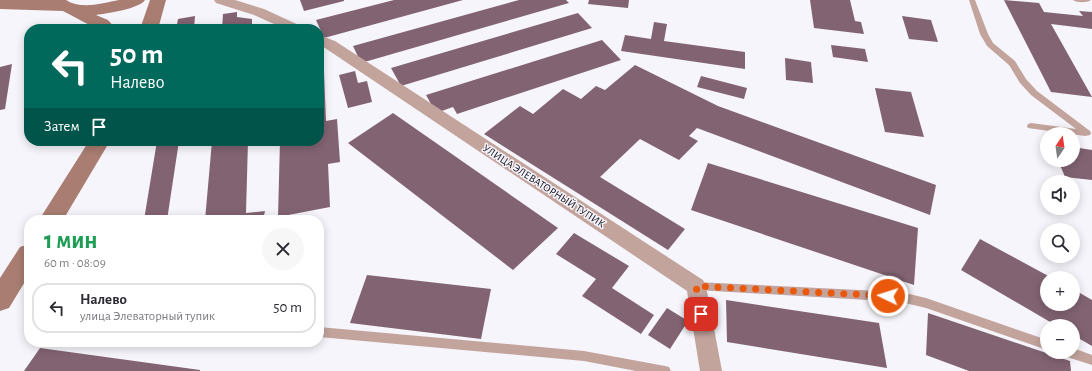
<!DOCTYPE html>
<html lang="ru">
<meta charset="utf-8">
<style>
:root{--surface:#fff;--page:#f7f7f7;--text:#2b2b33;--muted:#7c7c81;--line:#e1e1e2}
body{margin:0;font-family:"Alegreya Sans",sans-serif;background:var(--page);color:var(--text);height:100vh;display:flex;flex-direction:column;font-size:15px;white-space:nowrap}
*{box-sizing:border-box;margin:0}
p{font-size:13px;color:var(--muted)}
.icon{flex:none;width:22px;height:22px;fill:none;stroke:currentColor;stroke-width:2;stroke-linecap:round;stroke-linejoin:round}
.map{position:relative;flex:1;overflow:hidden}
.side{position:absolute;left:24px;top:215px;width:300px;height:132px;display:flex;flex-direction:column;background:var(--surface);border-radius:16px;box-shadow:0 2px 10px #0003}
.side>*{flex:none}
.top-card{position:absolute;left:24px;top:24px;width:300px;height:122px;border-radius:16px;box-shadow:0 2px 10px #0003;background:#00695c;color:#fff;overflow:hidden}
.needle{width:26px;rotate:13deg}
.buttons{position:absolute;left:1040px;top:127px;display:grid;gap:8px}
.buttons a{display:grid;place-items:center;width:40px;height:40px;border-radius:50%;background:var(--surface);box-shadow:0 2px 10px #0003;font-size:20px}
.pin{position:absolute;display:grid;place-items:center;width:34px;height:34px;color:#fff;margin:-17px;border-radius:8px;box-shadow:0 2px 6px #0006}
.me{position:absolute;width:44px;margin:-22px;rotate:274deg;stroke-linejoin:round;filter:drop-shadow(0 0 3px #0008)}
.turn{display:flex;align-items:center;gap:14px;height:84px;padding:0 20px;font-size:18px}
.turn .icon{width:52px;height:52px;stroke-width:2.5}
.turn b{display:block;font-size:28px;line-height:34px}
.then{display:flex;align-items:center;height:38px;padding:0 20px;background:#0003;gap:8px;font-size:15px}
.round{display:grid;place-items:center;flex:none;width:42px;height:42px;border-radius:21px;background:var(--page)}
.headline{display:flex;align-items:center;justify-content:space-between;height:68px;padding:0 20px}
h1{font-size:24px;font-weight:700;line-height:30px;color:#1e9e55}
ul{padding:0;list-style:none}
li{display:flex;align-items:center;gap:12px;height:50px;margin:0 8px 6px;padding:0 12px;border:2px solid var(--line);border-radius:16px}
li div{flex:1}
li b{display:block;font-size:15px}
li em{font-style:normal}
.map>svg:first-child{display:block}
</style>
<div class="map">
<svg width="1092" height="371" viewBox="0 0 1092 371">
<rect width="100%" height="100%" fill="#f6f5fb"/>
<path fill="#826372" d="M300,0H344V1L304,11Z
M394,0H463L324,38L316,20Z
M519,0H566L569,3L361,63L353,46Z
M589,0H629L628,8L588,4Z
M810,0H850L855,21L861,22L864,34L814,28Z
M1004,0L1039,3L1044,12L1083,16L1079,11L1092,12V29L1051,24L1092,97L1051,92Z
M237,12V17L252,19V29H222L223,14Z
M578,13L592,28L401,86L391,68Z
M195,16L194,29H176L178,19Z
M902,16L931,20L938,42L909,39Z
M654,22L667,24L664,41L745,52V69L621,51L625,35L651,39Z
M602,40L621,60L457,114L453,107L436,113L426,95Z
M831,45L865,49L868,62L833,57Z
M323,47L326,121L337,119L340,162L328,164L330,207L278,217L280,141H319V48Z
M785,58L811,62L813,83L786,80Z
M12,64L5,109L0,110V67Z
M635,65L718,106L936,185L930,215L697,128L689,136L698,141L679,160L640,139L600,177L685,229L668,250L484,134L520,106L533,114L563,89L581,99L596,86L605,90Z
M355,71L358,83L367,81L372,102L348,108L339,75Z
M701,76L747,88L744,99L697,87Z
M875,88L911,92L924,137L885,132Z
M393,113L558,228L513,270L348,143Z
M157,141H179L167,220H144Z
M212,141H248L246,213L265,211L263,220H205Z
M1073,147L1092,150V180L1065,177L1058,160H1073Z
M708,163L918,228L914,285L691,210Z
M574,233L629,266L612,288L654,315L641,334L582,296L596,279L556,254Z
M980,239L1052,278H1047V304H1073V289L1092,300V346L1073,335V326H1057L961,270Z
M367,275L491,289L481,339L350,323Z
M726,300L879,323L887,368L727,342Z
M667,308L688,321L670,349L648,335Z
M928,313L1070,361L1071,371H969L926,355Z
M40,348L200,370V371H24Z"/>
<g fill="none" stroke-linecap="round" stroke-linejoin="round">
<path fill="#c3a49d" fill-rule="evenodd" d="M969,0H975L988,34L993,43L1015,61L1026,79L1037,91L1090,131L1091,133L1090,135L1085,136L1028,128L1027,126L1028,124L1031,123L1076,129L1031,95L1020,83L1009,65L987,46L980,34Z
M1073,0H1091C1087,3 1077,3 1073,0Z
M696,282L901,292L926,298L1047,340V350L926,308L901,302L696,290L692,289L691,286L692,283Z
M319,327L584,351L665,366L669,367L671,371H636L584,361L319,337Z
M1073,348L1092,355V365L1064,356L1062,352H1073Z"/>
<path fill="#c3a49d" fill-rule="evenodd" d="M214,0H235L264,9L301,26L303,29H285L254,15L216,3Z
M319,35L335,41L703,280L706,286L722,371H700L687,291L319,44Z"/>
<path fill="#a97d72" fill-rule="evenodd" d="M0,0H66C81,10 103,3 119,0C127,0 137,0 145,0C139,9 108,13 96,15L108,20L116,29H97L63,11L0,9Z
M150,0H166L158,29H140Z
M89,141H110L63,220H39Z
M29,244V275L9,308L0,311V278L20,247Z"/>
</g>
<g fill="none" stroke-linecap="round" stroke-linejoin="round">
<path stroke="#ea580c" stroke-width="7" stroke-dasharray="0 12.6" d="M701,314L696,286L888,296"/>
</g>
<g text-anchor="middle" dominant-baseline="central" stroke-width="3" stroke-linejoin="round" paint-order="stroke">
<g font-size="11" fill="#0f0c17" stroke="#f6f5fb">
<text transform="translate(544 186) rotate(33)">УЛИЦА ЭЛЕВАТОРНЫЙ ТУПИК</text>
</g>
</g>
</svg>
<div class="buttons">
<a><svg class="needle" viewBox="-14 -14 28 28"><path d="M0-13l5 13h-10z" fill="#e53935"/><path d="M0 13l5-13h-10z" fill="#7c7c81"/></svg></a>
<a><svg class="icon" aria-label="sound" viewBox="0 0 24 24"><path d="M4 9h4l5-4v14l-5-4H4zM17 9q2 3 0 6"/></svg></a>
<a><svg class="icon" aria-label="search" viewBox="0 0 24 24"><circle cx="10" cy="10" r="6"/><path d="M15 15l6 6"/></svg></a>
<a>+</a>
<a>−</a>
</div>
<div class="pin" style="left:701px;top:314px;background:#d93025"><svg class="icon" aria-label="arrive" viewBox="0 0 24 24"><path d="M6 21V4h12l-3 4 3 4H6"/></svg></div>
<svg class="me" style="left:888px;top:296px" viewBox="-20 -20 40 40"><circle r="17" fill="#ea580c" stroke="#fff" stroke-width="3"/><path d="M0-11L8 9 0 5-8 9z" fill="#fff"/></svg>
<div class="top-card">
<div class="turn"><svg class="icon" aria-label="left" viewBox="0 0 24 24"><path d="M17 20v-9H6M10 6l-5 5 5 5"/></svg><div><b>50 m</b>Налево</div></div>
<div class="then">Затем<svg class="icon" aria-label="arrive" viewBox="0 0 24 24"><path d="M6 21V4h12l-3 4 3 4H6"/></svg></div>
</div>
<section class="side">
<div class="headline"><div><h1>1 мин</h1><p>60 m · 08:09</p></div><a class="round"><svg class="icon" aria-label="close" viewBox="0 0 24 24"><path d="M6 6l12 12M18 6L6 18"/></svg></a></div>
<ul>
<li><svg class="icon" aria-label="left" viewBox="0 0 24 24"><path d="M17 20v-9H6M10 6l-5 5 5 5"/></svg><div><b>Налево</b><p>улица Элеваторный тупик</p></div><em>50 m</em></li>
</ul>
</section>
</div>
